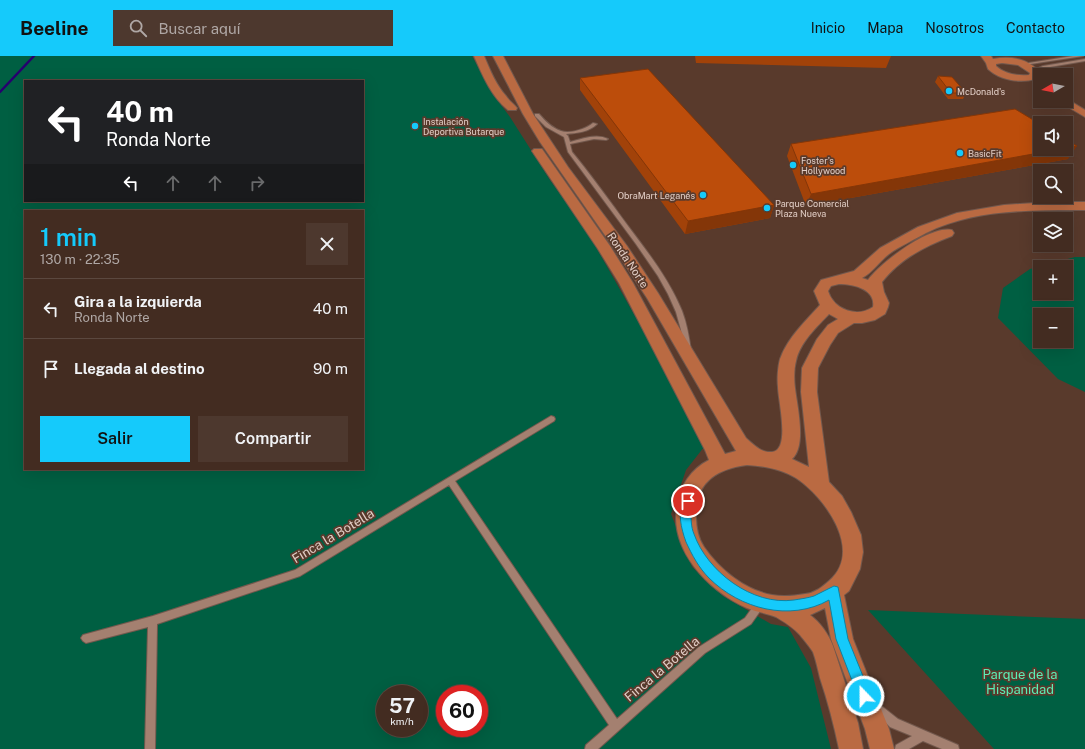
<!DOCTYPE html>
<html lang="es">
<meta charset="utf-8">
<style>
:root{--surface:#432c21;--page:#4d382e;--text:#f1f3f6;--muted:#afa7a5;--line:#5b483f;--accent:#15cafb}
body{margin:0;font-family:"Public Sans",sans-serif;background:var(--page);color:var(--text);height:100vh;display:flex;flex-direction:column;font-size:15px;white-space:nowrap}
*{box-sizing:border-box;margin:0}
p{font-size:13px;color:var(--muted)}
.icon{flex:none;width:22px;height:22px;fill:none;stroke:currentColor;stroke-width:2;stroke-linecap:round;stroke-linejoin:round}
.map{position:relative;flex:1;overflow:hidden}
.panel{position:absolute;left:24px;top:154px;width:340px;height:260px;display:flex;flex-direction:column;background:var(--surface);border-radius:0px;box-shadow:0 4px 16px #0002,0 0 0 1px var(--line)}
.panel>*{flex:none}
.top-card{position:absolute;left:24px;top:24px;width:340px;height:122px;border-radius:0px;box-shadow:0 4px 16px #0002,0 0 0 1px var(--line);background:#202124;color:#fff;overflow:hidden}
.needle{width:26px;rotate:261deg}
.buttons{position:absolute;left:1033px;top:12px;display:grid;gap:8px}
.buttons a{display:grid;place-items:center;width:40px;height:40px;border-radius:0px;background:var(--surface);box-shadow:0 4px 16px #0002,0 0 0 1px var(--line);font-size:20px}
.speed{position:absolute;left:376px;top:629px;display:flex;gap:8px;font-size:20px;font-weight:700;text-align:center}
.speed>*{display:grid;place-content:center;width:52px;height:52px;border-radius:50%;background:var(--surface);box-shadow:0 4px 16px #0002,0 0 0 1px var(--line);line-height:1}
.speed small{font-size:10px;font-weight:400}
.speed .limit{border:6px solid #d22;background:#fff;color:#111}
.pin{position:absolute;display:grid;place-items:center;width:34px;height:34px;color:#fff;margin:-17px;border:2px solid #fff;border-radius:50%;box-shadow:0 1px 4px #0007}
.me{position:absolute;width:44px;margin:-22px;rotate:338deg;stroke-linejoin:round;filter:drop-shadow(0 0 3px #0008)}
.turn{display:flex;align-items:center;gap:14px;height:84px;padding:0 16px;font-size:18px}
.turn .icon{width:52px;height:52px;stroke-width:2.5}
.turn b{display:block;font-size:28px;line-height:34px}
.lanes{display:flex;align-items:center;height:38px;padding:0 16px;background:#0003;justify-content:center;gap:20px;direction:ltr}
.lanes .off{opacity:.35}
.round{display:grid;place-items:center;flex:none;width:42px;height:42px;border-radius:0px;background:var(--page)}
.overview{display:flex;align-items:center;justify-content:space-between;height:68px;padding:0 16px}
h1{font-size:24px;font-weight:600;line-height:30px;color:var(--accent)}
.action{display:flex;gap:8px;margin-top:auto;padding:8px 16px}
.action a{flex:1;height:46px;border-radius:0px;background:var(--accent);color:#111;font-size:16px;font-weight:600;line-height:46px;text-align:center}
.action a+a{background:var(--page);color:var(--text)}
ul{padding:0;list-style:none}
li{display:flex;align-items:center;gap:12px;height:60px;padding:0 16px;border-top:1px solid var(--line)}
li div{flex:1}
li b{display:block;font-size:15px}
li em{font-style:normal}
header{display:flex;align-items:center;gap:24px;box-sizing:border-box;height:56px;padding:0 20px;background:var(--accent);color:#111}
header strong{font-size:19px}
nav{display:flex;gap:22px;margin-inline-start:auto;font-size:14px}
.search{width:280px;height:36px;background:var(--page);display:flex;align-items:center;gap:10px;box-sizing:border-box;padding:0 14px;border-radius:0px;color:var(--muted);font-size:15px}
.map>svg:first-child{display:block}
</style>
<header>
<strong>Beeline</strong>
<div class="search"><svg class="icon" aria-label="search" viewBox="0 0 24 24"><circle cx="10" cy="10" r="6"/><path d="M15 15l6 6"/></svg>Buscar aquí</div>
<nav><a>Inicio</a><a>Mapa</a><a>Nosotros</a><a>Contacto</a></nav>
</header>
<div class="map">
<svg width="1085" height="693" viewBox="0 0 1085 693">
<rect width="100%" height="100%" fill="#593a2c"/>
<path fill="#005f42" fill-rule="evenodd" d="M0,0H472L495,41L510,61L550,124L588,177L661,306L704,391L686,414L671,458L692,511L723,540L771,568L788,571L811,612L831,693H0ZM25,25H363V145H25ZM25,155H363V413H25ZM385,638H419V672H385ZM445,638H479V672H445Z
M1075,201H1085V336L1058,323L998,262L1003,232L1030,213ZM1040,211H1066V237H1040ZM1040,259H1066V285H1040Z
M868,554L1085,563V693H994Z"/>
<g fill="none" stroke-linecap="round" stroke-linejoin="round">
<path stroke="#26006e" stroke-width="2.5" d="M0,36L34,0"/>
<g stroke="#72584d" stroke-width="2">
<path id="minor" d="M1073,0H1083L1024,9L1022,8Z
M1085,3V5L1044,12L1034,16L1032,15L1043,10Z
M535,58H539C545,65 552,72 561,75C570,78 586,73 593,67L597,68C589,76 577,77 566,78L568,80L570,86C581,83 597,77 608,83L606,84L594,83L570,88L572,96C588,115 602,135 617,155C640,187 667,218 682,255C687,268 689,281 691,294L690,296H688L685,294L681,274L676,256L668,238L658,220L636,188L568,96L564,81L546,71L535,60Z
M551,360L554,361L555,363L554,365L455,425L617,663L699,591L745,562L757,545L760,544L763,545L764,548L763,551L751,568L705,597L598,693H585L586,689L609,669L449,429L300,520L157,568L155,693H145L148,571L86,587L83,585L81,582L83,579L153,560L295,514Z
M876,646L879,648L898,663L958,689L959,693H942L923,685L909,693H895L896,689L912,680L890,671L873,654L871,651L873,648Z"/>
</g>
<g stroke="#72584d" stroke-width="2">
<path id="major" d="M474,0H484C490,14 496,29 506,40C509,45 514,48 517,52L516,54H508C491,40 483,20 474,0Z
M493,0H503L533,58L568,111L627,190L658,237L746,382C754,389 761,397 772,396C791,394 778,344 778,331C777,323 778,310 780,303C788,281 805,266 820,249L814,235L821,224L854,215L880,192L918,171L957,157L1004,149L1050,146H1085V154C1033,154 974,153 926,177C914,184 900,190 889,198C880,205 872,217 862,222L868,224C880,207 930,169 952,174L954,177L952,180C925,190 900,203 882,226L884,236L889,247L888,251L885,258L875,264L862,267H854L838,277L830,289L818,312L817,336L829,426L842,440L851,456L861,479L863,496L860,513L849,535L844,539L853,583L889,673L894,693H870L865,673L831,583L825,552L810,559C820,566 829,579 833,590L858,667L863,693H839C834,669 828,646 820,622C818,614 816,604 813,596C810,591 804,584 800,579C795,573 783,565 776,561C767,557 756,556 747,552C709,535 669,495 677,449C680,430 691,413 709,404L705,394L619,227L598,193L532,95L534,93H542L610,190L633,227L725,398L736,395L647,242L616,195L540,86L523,58ZM839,228C853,228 876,233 873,251C857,262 834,254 828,235L831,230ZM829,258L838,263L828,269L817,283L802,312L801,336L809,411L792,403C807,390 797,350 795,332C794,324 794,312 796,305C800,286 817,271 829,258ZM747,409C764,410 781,413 796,422C825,441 864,495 829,525C822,531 815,537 805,538C794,540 783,541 772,539C745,534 720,514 704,491C698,482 696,471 696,460C695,426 717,413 747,409Z
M981,0H991L993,3C1010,0 1029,2 1040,17L1036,23C1020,27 1001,25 988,13L986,7ZM1002,7L1018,9L1030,17L1029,19C1017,20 1005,18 996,10V8Z
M1067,43L1085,54V61L1058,45H1066Z"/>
</g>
<use href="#minor" fill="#a48070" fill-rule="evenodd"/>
<use href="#major" fill="#ba6a42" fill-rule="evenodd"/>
</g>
<path fill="#a24209" d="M695,0H891L886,12L696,7Z
M938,20L966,37L963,43H948L935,26Z
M580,22L774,149L770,162L685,178L580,34Z
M791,88L1068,103L806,150L787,100Z"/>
<path fill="#843608" d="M1077,90L1068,103L806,150L811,138L1061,93H1066V92Z
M774,149L770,162L685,178L688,165Z"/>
<path fill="#bc4d0b" stroke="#843608" d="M648,13L774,149L688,165L580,22Z
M938,20L952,21L966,37H951Z
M1015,53L1040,68V93H1061L811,138L791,88Z
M1066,84L1077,90L1066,92Z"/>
<path fill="#15cafb" stroke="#0e83a3" d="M688,440L691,442C694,447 690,451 691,456C691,463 691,471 694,478C707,515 752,550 794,544C800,543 808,542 814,540C821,537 827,533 834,530L838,531L848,583L871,640L869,644L864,646L860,644L858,640L836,583L829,544C790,566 740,553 709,522C699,512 692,499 686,486C681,472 677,456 684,442Z"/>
<g fill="#15cafb" stroke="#593a2c" stroke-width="1.5">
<circle cx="949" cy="35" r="4"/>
<circle cx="415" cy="70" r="4"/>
<circle cx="960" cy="97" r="4"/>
<circle cx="793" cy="109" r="4"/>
<circle cx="703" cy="139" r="4"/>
<circle cx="767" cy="152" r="4"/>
</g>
<g text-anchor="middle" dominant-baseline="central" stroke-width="3.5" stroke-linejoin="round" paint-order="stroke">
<g font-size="9" fill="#e2cec6" stroke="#593a2c" text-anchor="start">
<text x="957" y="35">McDonald's</text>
<text x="423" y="65">Instalación<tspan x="423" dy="10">Deportiva Butarque</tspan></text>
<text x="968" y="97">BasicFit</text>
<text x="801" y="104">Foster's<tspan x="801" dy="10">Hollywood</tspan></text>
<text x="695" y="139" text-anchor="end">ObraMart Leganés</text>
<text x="775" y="147">Parque Comercial<tspan x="775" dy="10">Plaza Nueva</tspan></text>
</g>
<g font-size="11" fill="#e2cec6" stroke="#593a2c">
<text transform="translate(628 204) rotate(56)">Ronda Norte</text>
</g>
<g font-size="13" fill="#e2cec6" stroke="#593a2c">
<text transform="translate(333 480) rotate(-31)">Finca la Botella</text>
<text transform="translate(662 613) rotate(-40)">Finca la Botella</text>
</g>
<g font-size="13" fill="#5beeb5" stroke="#593a2c">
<text x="1020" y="618">Parque de la<tspan x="1020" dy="15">Hispanidad</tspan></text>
</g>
</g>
</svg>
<div class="buttons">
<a><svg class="needle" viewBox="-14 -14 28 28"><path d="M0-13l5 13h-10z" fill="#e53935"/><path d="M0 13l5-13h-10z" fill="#afa7a5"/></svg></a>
<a><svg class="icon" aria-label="sound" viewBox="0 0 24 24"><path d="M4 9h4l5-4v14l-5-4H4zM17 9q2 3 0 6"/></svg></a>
<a><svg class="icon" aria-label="search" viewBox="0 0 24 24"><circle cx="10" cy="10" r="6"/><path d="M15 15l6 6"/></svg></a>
<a><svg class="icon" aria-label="layers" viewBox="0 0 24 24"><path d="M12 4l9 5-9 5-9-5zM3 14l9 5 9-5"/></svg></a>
<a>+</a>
<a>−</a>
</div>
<div class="speed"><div>57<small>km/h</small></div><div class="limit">60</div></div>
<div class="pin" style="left:688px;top:445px;background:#d93025"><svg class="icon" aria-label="arrive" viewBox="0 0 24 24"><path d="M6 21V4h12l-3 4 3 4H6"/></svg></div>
<svg class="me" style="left:864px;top:640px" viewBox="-20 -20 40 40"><circle r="17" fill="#15cafb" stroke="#fff" stroke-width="3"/><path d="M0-11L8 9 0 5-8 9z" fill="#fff"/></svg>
<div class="top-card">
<div class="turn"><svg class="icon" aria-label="left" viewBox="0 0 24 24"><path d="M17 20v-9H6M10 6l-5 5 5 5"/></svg><div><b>40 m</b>Ronda Norte</div></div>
<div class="lanes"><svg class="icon" aria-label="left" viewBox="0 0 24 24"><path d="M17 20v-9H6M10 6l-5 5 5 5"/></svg><svg class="icon off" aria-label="ahead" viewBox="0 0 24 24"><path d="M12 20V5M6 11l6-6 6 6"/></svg><svg class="icon off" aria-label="ahead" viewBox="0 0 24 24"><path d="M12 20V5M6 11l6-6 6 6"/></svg><svg class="icon off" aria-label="right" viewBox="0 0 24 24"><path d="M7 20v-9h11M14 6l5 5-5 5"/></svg></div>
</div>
<section class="panel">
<div class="overview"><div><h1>1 min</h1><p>130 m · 22:35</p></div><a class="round"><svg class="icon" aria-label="close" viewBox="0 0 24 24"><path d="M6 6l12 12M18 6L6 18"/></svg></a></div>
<ul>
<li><svg class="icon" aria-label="left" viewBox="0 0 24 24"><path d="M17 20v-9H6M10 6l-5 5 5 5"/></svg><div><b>Gira a la izquierda</b><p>Ronda Norte</p></div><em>40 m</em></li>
<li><svg class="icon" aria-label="arrive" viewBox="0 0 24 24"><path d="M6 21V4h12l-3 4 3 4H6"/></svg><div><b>Llegada al destino</b></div><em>90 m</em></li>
</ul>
<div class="action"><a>Salir</a><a>Compartir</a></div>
</section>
</div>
